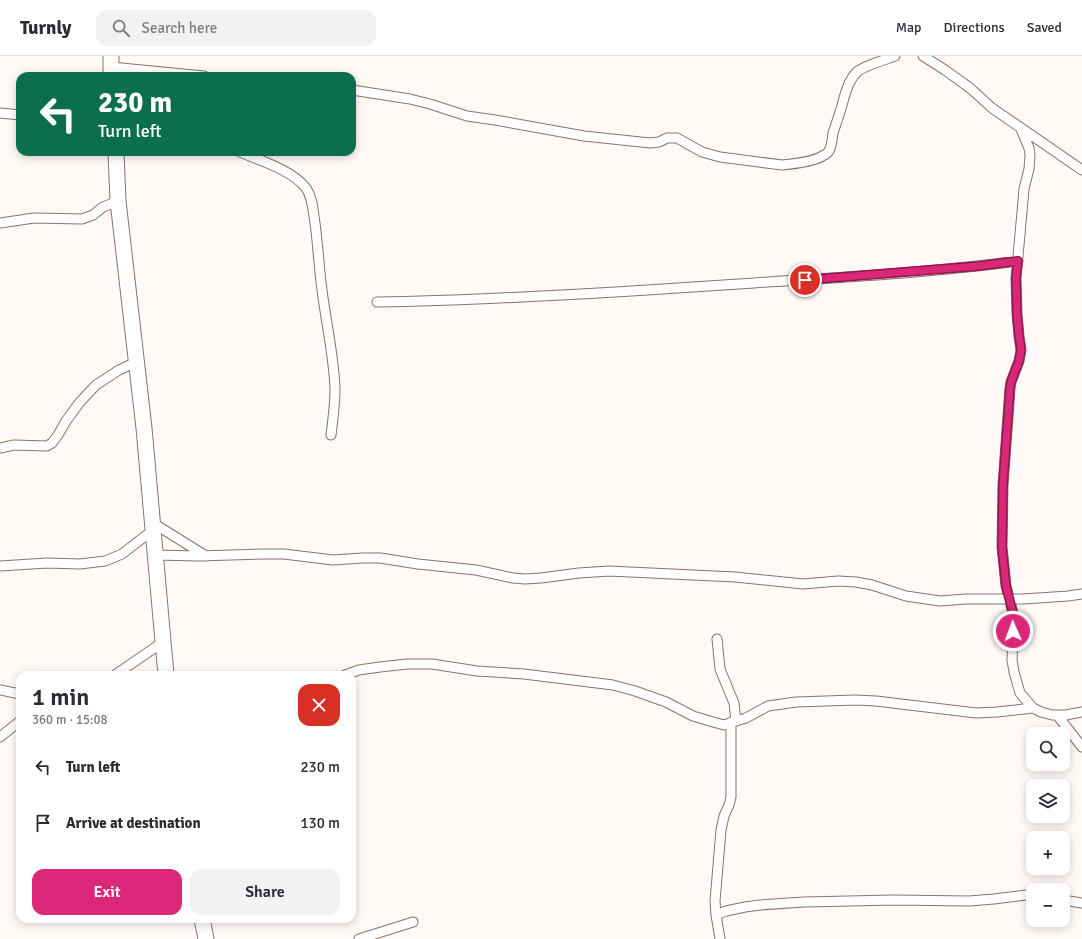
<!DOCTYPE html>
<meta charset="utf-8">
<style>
:root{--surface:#fff;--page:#f2f2f3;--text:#2b2b33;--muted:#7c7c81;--line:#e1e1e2;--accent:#db2777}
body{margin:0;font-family:Signika,sans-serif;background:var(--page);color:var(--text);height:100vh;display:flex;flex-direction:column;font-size:15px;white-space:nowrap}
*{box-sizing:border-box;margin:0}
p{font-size:13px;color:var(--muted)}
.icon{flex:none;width:22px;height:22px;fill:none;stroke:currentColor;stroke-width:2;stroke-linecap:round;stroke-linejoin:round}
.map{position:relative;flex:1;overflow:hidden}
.drawer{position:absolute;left:16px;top:615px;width:340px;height:252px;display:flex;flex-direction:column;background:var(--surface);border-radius:12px;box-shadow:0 2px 10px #0003}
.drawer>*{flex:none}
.banner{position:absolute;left:16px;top:16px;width:340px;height:84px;border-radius:12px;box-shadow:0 2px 10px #0003;background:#0b6e4f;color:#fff;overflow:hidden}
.fabs{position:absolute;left:1026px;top:671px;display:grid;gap:8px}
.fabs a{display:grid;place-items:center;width:44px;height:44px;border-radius:8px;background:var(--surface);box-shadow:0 2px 10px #0003;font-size:20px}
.pin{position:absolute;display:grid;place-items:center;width:34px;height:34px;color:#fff;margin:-17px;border:2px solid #fff;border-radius:50%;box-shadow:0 1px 4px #0007}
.me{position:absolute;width:44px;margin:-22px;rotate:358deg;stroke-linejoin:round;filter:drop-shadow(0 0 3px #0008)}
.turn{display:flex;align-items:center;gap:14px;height:84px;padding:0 16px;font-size:18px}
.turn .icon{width:52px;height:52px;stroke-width:2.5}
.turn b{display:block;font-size:28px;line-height:34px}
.round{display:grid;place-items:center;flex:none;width:42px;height:42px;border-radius:12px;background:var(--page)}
.headline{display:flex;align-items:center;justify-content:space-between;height:68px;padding:0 16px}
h1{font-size:24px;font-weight:600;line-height:30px}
.action{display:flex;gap:8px;margin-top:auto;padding:8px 16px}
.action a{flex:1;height:46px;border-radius:12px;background:var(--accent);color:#fff;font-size:16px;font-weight:600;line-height:46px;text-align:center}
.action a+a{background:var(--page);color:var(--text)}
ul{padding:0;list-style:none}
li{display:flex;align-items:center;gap:12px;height:56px;padding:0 16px}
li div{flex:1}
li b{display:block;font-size:15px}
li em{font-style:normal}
header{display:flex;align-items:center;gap:24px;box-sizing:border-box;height:56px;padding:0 20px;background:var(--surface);border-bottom:1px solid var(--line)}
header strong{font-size:19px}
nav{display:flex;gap:22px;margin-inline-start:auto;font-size:14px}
.search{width:280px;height:36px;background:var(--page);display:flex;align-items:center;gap:10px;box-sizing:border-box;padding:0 14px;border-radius:12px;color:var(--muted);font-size:15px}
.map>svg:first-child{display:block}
</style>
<header>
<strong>Turnly</strong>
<div class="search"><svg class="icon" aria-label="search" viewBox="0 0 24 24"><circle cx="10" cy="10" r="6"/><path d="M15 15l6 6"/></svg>Search here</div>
<nav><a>Map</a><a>Directions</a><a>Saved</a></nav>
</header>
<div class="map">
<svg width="1082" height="883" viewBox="0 0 1082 883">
<rect width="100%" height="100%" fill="#fff9f7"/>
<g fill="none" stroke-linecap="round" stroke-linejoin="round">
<g stroke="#8b736a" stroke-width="11">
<path id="minor" d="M923,0L945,14L970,32L992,52L1082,114
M111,11L204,20
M352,34L410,43L430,48L467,60L495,64L584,80L650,87L659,86L667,82H677L702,96L720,101L782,109C793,108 816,105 824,99C826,99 828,96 829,95C832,90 832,83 833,77C837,65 841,54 844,42C847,32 850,22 858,15C866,9 885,4 895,0
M0,57L20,59
M1021,73L1029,92L1030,99L1029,113L1024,133L1022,156L1016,222L1017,258L1019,280L1021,294L1019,305L1011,326L1010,332L1003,429L1002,491L1006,530L1014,561L1012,604L1014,616L1020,637L1033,652L1041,656L1052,659H1066L1082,656
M240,96C261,105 292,114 306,132C313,142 313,155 315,167C318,189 319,212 322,234C326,267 334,300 335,333C335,348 333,363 331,379
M0,167L34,162L82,163L93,159L103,151L118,145
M377,246C462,245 547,240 632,235C673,232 713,230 754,227C842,221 930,217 1018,205
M0,392L14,389L47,390L52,387L58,379L66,365L80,346L96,329L119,314L136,306
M153,467L206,500
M155,499L198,500L265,498H284L333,504L363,502H380L418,508L476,514L513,522L525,523L541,522L579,517L609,515L735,521L803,528L838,525L856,526L872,529L906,540L940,545L966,543H1023L1068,540L1082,538
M0,510L47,507L80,508L105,505L122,498L153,474
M115,619L163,586
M345,619L359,614L380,611L407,608H432L477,615L524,618L613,629L635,635L652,641L666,646L693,660L713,666L724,669L736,665L734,647L720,613L717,583
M0,634L20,638
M1057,659L1082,691
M736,665L746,662L768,650L796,646L855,644L876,645L976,657L997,656L1033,652
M0,681L20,665
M1063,844L1082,847
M716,859L726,855L745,851L760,849L804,846L893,844L969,845L994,843L1026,839L1033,840
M359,883L413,866
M720,883L716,859L715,845L721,774L724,760L729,749L731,741V666"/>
</g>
<g stroke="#8b736a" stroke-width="17">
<path id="primary" d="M111,0V20
M116,96L118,145L144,372L166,619
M202,863L206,883"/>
</g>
<use href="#minor" stroke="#fff" stroke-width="9"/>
<use href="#primary" stroke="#fff" stroke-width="15"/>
</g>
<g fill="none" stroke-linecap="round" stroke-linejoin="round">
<g stroke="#8e194d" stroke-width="10">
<path id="route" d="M805,224L979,210L1018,205L1016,222L1017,258L1019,280L1021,294L1019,305L1011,326L1010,332L1003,429L1002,491L1006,530L1014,561L1013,575"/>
</g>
<use href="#route" stroke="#db2777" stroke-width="7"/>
</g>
</svg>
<div class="fabs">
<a><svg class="icon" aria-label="search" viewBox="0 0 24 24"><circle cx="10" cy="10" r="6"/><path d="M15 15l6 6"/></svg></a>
<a><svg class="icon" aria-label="layers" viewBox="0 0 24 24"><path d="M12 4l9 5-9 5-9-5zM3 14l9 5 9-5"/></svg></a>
<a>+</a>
<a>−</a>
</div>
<div class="pin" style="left:805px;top:224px;background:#d93025"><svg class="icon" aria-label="arrive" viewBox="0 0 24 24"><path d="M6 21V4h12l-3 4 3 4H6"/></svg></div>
<svg class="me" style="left:1013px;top:575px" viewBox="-20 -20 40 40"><circle r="17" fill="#db2777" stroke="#fff" stroke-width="3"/><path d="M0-11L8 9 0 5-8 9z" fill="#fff"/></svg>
<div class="banner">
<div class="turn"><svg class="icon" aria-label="left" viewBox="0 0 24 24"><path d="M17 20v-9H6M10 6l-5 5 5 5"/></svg><div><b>230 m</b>Turn left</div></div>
</div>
<section class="drawer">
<div class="headline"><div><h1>1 min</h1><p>360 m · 15:08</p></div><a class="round" style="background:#d93025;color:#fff"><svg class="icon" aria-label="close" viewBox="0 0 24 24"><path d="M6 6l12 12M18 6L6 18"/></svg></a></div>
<ul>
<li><svg class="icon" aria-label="left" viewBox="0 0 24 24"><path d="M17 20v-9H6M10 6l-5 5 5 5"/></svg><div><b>Turn left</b></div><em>230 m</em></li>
<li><svg class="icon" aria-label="arrive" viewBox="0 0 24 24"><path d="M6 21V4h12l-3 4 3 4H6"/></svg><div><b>Arrive at destination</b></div><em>130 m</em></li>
</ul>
<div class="action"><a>Exit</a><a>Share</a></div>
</section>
</div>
